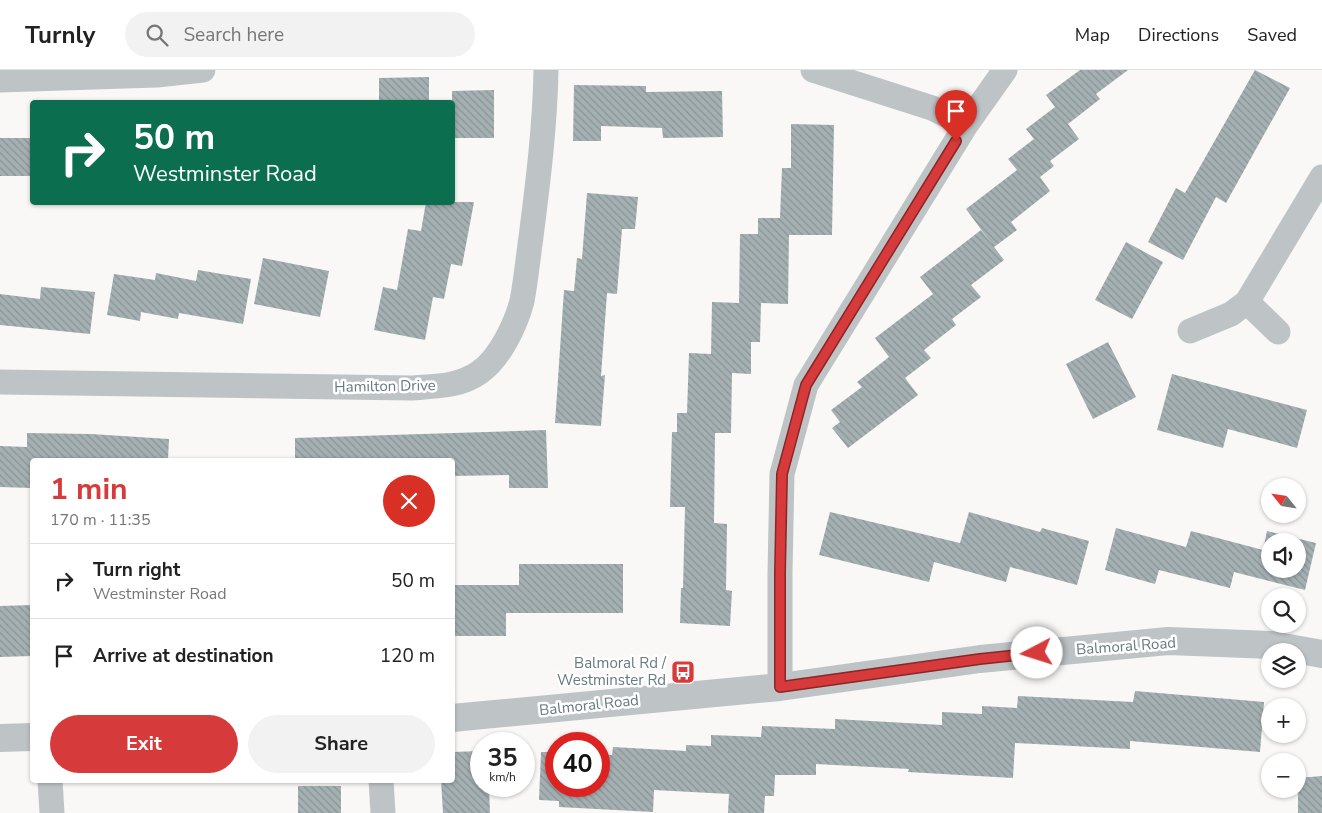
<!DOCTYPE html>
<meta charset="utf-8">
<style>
:root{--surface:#fff;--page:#f2f2f2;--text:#222;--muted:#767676;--line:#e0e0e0;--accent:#d63a3a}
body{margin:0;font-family:"Nunito Sans",sans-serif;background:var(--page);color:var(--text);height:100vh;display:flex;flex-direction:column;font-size:19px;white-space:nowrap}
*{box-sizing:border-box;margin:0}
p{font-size:16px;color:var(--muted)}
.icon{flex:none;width:28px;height:28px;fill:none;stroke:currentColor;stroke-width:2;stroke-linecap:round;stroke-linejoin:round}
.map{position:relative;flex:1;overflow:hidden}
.drawer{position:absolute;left:30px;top:388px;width:425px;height:325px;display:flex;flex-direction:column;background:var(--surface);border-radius:5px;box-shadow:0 1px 4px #0004}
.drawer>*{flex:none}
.hud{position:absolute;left:30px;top:30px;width:425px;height:105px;border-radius:5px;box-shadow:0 1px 4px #0004;background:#0b6e4f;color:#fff;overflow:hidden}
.needle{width:32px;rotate:300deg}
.tools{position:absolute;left:1261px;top:408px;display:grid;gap:10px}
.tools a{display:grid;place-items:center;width:45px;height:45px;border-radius:50%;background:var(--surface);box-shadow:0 1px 4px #0004;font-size:25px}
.speed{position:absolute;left:470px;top:662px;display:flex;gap:10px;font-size:25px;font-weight:700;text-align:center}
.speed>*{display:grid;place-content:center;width:65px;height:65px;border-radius:50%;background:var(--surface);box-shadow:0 1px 4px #0004;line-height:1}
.speed small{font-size:12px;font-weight:400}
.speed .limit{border:8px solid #d22;background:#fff;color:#111}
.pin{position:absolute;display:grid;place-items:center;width:42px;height:42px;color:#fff;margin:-51px -21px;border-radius:50% 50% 50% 0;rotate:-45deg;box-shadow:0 0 5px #0007}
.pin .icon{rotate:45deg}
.me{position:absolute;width:55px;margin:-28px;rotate:265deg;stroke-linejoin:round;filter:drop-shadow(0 0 4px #0008)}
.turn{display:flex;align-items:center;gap:18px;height:105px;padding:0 20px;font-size:22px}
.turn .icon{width:65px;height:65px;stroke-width:2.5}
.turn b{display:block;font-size:35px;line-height:42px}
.round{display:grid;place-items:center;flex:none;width:52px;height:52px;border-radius:26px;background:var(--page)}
.headline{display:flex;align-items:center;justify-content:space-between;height:85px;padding:0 20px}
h1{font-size:30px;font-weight:700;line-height:38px;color:var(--accent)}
.cta{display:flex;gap:10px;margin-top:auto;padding:10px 20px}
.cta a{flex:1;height:58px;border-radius:30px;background:var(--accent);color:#fff;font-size:20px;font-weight:700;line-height:58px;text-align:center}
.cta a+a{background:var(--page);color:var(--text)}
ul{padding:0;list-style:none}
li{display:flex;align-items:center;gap:15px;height:75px;padding:0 20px;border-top:1px solid var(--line)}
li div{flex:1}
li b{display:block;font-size:19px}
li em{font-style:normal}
header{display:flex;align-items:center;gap:30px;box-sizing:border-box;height:70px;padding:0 25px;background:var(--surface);border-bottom:1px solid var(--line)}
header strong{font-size:24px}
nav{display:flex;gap:28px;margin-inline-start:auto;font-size:18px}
.search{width:350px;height:45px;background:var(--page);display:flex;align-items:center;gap:12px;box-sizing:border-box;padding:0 18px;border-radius:28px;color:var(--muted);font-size:19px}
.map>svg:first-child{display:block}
</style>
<header>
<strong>Turnly</strong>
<div class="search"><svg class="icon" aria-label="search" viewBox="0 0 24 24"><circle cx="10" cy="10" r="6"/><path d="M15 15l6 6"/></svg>Search here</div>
<nav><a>Map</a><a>Directions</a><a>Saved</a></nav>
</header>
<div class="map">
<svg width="1322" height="743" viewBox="0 0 1322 743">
<defs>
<pattern id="building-back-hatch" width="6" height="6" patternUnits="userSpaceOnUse" patternTransform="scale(1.25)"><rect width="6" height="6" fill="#a5b0b3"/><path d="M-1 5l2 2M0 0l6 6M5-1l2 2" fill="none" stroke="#8a9497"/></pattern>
</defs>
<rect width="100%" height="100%" fill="#f9f8f7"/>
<path fill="url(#building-back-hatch)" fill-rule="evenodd" d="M1080,0H1128L1096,24L1100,29L1068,54L1063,47L1079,69L1050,91L1054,96L1040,107L1050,121L1011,152L1017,160L994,177L966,139L1017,100L1008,89L1034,69L1026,59L1055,37L1046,25Z
M1255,0L1290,18L1226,133L1216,127L1183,190L1148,172L1176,118L1185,123Z
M429,7V32H379V8Z
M574,15L646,16V22L722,21L723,67L663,68L662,58L601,56V71H573Z
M494,20V68H452V21Z
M791,54L834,55L832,165H789L788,234L761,233L760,272H751V304L732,303L731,363H715L714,453L727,454L726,520L732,521L730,556L680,553L681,518H683L685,437H670L672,362H677V343H687L689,283L711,284L712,232L739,233L740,164H758V148H780L782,98H791Z
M0,68H32V106H0Z
M587,123L638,127L635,159H622L617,224L607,223L601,306L605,305L601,356L555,353L564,220L574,221L577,188L582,189Z
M426,132H474L462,196L451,194L444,229L433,227L425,270L374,260L383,217L397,220L408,159L421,161Z
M981,160L1004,190L971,215L981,227L952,249L956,255L924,280L931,288L905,308L918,325L848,378L832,358L840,352L831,340L862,317L857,312L889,287L875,268L933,224L920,207Z
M1126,172L1163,192L1132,249L1095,230Z
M263,188L329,201L320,247L254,234Z
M198,200L251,209L243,254L179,243L178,249L141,242L140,251L107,245L114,204L155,210L156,203L196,211Z
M41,217L95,222L90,264L0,255V224L40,229Z
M1108,272L1136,327L1093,349L1066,294Z
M1172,304L1307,340L1297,378L1228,359L1223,378L1157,360Z
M546,360L548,418H509V405L452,406V390H295V368Z
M27,363L91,364L169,369L168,390H32V418L0,417V376L27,377Z
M830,442L960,473L969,442L1040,462L1042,458L1089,471L1077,515L1010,497L1006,512L934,492L929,512L819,485Z
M1116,458L1186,477L1191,461L1263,480L1267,461L1316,473L1305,520L1234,502L1230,518L1159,500L1155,514L1105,500ZM1270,471H1298V499H1270Z
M519,494H623V543H506V566H452V515H519Z
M32,535V586L0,587V536Z
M1135,621L1264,632L1260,682L1130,671V679L1015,673L1013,708L908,702L909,699L816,694V705H775L774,726H765L764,743H728L729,724L654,720L653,742L559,737V731L539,730L541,682H556V716H599V684L612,685L613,677L686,681V675L711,676V665L761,667L762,656L835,659V649L942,655V642L982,644V636L1017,638L1018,626L1133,632Z
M481,681V716H489L490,743H443L441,710H452V682Z
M1322,706V743H1298V708Z
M298,716H341V743H298Z"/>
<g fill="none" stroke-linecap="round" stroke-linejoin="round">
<path stroke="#bec4c6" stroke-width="25" d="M813,0L932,38L966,55
M0,10L157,5L203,0
M1247,232L1278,262
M1190,261L1231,244L1247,232L1322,107
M0,312L411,318C435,316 459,317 480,302C500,288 516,254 522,231C526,210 528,188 531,167C538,112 545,56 546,0
M780,617V503L782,404L806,315L966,55L1005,0
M50,710L52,743
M381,710L383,743"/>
<path stroke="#bec4c6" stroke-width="28" d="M452,648L780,617L980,589L1168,571L1272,575L1322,584
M0,668L32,667"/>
</g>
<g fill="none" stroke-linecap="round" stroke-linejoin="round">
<g stroke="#8b2626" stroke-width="12">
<path id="route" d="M956,71L806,315L782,404L780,503V617L980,589L1037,583"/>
</g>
<use href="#route" stroke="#d63a3a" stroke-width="9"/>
</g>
<defs>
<g id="bus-square" transform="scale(1.25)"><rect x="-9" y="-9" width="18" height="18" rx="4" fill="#d63a3a" stroke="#fff"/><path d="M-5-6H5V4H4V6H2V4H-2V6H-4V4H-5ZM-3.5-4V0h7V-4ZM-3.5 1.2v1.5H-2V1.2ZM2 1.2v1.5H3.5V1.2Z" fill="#fff"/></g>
</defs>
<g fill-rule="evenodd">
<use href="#bus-square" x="683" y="602"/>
</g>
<g text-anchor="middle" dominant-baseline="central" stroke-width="5" stroke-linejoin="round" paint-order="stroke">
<g font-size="15" fill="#667a7f" stroke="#fff">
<text transform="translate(385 316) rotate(-1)">Hamilton Drive</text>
<text transform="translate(1126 576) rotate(-4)">Balmoral Road</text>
<text transform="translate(589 635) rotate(-6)">Balmoral Road</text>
</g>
<g font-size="15" fill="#667a7f" stroke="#fff" text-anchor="end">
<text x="666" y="593">Balmoral Rd /<tspan x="666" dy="17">Westminster Rd</tspan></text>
</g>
</g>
</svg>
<div class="tools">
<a><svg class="needle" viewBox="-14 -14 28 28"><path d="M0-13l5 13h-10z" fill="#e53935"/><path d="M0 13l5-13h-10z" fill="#767676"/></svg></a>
<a><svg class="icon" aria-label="sound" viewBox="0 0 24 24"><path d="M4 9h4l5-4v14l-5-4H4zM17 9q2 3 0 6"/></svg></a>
<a><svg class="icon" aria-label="search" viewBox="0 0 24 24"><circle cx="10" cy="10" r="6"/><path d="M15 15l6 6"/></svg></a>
<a><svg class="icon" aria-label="layers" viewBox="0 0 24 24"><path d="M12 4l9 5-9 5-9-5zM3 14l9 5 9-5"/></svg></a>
<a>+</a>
<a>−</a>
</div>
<div class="speed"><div>35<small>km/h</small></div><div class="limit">40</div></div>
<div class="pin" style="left:956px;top:71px;background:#d93025"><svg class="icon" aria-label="arrive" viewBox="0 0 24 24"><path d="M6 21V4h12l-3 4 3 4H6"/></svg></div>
<svg class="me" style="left:1037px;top:583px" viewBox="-20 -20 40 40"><circle r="19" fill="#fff"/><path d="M0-13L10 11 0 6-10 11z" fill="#d63a3a"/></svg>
<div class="hud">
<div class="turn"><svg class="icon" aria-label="right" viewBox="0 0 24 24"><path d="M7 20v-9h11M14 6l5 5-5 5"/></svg><div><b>50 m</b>Westminster Road</div></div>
</div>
<section class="drawer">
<div class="headline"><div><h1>1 min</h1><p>170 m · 11:35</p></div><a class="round" style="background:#d93025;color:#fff"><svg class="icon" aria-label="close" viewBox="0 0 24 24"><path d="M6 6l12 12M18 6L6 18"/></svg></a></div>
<ul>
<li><svg class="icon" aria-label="right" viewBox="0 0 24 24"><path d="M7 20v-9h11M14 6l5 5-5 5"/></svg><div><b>Turn right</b><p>Westminster Road</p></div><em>50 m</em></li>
<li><svg class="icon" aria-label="arrive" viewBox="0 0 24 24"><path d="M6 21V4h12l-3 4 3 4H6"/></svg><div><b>Arrive at destination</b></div><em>120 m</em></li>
</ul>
<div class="cta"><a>Exit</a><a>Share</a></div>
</section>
</div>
